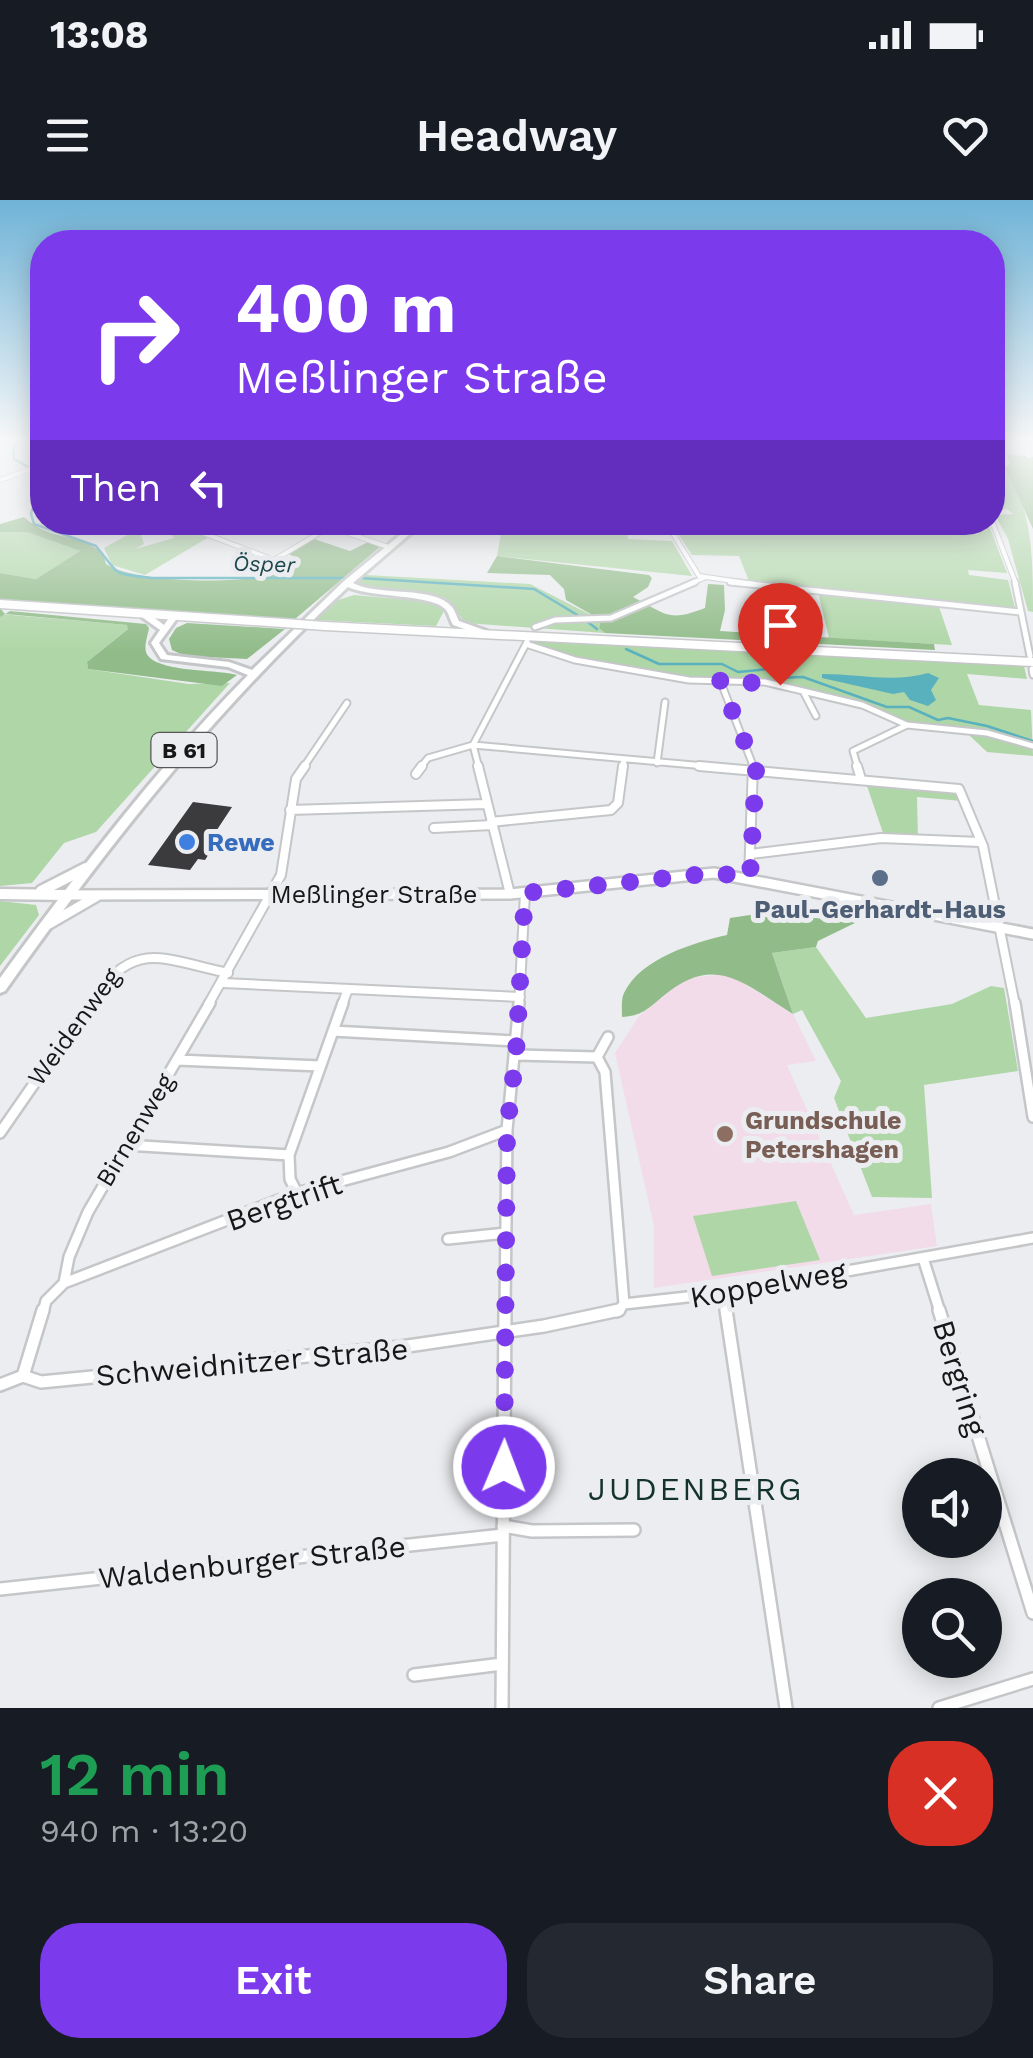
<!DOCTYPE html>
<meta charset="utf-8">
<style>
:root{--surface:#171b24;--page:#242831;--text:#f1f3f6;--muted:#9ea1a6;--accent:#7c3aed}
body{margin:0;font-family:"Work Sans",sans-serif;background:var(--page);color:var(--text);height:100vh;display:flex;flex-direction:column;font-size:38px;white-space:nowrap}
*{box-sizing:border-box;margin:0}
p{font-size:32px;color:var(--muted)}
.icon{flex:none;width:55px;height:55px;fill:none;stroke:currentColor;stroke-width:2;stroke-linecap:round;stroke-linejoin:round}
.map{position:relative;height:1508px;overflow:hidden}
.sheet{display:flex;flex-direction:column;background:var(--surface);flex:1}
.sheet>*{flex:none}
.guide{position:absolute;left:30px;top:30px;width:975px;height:305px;border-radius:40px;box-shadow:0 5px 25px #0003;background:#7c3aed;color:#fff;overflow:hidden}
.buttons{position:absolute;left:902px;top:1258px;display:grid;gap:20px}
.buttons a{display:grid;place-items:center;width:100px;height:100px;border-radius:50%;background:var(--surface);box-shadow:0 5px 25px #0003;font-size:50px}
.pin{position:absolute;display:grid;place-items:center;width:85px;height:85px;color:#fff;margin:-102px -42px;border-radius:50% 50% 50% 0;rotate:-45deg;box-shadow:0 0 10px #0007}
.pin .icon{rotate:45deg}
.me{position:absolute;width:110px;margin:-55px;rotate:1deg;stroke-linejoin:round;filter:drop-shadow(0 0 8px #0008)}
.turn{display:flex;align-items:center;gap:35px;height:210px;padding:0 40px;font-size:45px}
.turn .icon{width:130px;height:130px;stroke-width:2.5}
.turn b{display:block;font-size:70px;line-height:85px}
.then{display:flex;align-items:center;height:95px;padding:0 40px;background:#0003;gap:20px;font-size:38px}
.round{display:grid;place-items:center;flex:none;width:105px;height:105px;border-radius:40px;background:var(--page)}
.summary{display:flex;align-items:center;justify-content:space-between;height:170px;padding:0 40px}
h1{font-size:60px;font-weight:600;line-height:75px;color:#1e9e55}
.cta{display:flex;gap:20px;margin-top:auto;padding:20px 40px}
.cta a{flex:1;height:115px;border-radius:40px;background:var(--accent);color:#fff;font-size:40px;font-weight:600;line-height:115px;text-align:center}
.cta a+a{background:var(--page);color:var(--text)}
.status{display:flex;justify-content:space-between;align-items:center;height:70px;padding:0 50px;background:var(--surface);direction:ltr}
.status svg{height:28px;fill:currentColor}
header{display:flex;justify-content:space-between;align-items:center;height:130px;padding:0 40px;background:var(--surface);font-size:45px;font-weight:600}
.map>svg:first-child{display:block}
</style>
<div class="status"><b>13:08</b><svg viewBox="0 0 49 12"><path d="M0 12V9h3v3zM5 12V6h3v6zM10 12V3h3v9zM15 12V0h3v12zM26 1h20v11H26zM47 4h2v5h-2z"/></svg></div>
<header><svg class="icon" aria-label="menu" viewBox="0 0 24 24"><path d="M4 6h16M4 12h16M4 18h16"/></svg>Headway<svg class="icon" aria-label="heart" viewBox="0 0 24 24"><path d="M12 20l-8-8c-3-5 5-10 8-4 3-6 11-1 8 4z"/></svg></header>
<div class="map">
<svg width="1033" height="1508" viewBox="0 0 1033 1508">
<rect width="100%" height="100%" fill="#ecedf0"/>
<path fill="#f2dce9" d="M729,774L793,814L816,861L787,865L854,1015L931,1004L937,1046L654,1088V1026L615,853L639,816L685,778Z"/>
<path fill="#afd6a7" d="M992,267H1005C1033,309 1033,361 1033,412L1028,411L1008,339L995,315L1013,314L1007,309L993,308Z
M504,322L661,323L626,324L628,339L672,341L692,376L497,356L501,333L491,325Z
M150,323H170L209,337L145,375L112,365L104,348L129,334L141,335L144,344L135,349L174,338L167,329L146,325Z
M671,323H988L1007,373L968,370L969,375L1008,380L1015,408L749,381L739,356L692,355Z
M0,332H27L80,351L36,379L0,373Z
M366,375L530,384L601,420L599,428L605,433L465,423L452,404L443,399L355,386Z
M818,392L938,404L952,445L829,438Z
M354,395L430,402L444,411L436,426L317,420L338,400Z
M0,414L127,425L129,428L87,462L88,469L189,484L230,483L96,632L64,643L32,683L0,686Z
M533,439L1024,466L1027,479L967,474L979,505L1031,510L1033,556L987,552L969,535L895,518L860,501L750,478H693L575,459L531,443Z
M866,583L960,592L962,601L917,597L918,639L883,633Z
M0,701L36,705L39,715L0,766Z
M816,747L866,818L952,804L991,786L1004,788L1018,871L924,885L932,998L872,997L834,898L841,881L802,810L793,814L772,753Z
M796,1001L820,1060L712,1076L693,1016Z"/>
<path fill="#91bc89" d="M1006,254L1033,257V329L1005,267L1010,264Z
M24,317C50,341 77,333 103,353L106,364C132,382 230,384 262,376C274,373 287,365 298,359L289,354L314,339L350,351L368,342L381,346L295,419L0,400V373L36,379L80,351L27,332H0V324Z
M497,356L649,375L652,378L648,387L633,397C665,413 667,423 705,408L708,384L724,385L725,410L720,431L934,444L935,450L605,433L599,428L601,420L566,400L564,389L550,375L487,373Z
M0,408L5,414L10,411L146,424L149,428C148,435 144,445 146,452C153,473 218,469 237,475L222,486L88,469L87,462L128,429L127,425L5,414L0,417Z
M187,423L285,429L247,459L185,456L172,450L169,439L176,428Z
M763,713L857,722L818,741L816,747L772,753L793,814C743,783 715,752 662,797C648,809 641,816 622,817C622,809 621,799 624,793C641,758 693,743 727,735L730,718Z"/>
<path fill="#5ab1be" d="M928,473L939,478L931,490L936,500L928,506L910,500L904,492L893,494L822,478V474C860,474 892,483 928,473Z"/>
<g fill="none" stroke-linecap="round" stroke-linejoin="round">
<path stroke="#5ab1be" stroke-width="2.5" d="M19,241L13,249L14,259L41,274L31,314L34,324L96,346C121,376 109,373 152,378H347
M360,378L534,389L579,416
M585,420L597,429
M626,449L659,464H722L738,472L768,469L777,478L803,477L887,507H909L938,520L948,518L987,526L1033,541"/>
</g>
<path fill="#3b3b3d" d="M193,602L232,607L205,648L212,649L205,660L198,659L190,670L148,665Z"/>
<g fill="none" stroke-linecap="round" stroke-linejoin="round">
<g stroke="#c4c6c8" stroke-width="6">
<path id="minor-far4" d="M1024,241L1029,256
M0,280L42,265
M992,321L1016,384
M174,322L274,360L338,322
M316,322L388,347
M666,322L699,376L754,384
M689,384L704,378"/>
</g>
<g stroke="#c4c6c8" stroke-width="9">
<path id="minor-far3" d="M730,382L1020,412
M1015,382L1030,456
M535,427L555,420L611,418L695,382
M526,444L575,460L689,480L765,482L862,505L907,525L987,533L1033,546
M1032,469L1033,475
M720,480L754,568
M804,493L816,516
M657,563L665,502
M303,568L347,503
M420,568L428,558L473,545L727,568
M479,568L473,545L527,442
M623,568L624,560
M858,568L853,551L907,525"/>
</g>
<g stroke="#c4c6c8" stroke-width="12">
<path id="minor-far2" d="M478,566L510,694
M699,566L959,589L983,646L1015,805
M857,566L861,579
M416,574L422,566
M290,610L486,604
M491,622L611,610L618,603L623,566
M434,628L492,625
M751,654L881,638L980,642
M749,677L753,566
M223,783L520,797
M88,805C135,738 158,758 228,773
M208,805L281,675L296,579L305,566
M342,805L348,789
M519,805L525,693"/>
</g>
<g stroke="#c4c6c8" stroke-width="14">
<path id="minor-far1" d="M1015,803L1033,917
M333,831L515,841
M516,855L597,857
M597,857L605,872L624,1104
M597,857L608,837
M177,860L320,866
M0,933L90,803
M126,945L289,955
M297,993L290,979L289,955L343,803
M448,1039L506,1033
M923,1058L940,1112
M64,1083L297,993L449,952L507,930
M723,1093L726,1112
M43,1112L46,1101L64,1083L69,1057L88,1012L210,803
M505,1112L507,930L519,803
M617,1112L624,1104L723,1093L1033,1038"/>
</g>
<g stroke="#c4c6c8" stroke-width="16">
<path id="minor" d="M726,1110L786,1508
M939,1110L1033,1413
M23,1176L43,1110
M0,1185L23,1176L41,1182L401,1147L544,1126L619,1110
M503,1326L532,1331L634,1330
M0,1389L503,1335
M414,1475L502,1464
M502,1508L505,1110
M939,1508L1033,1479"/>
</g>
<g stroke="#c4c6c8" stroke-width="14">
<path id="tertiary" d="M67,695L510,694L714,673L1033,734
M49,724L99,695"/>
</g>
<g stroke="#c4c6c8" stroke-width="11">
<path id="secondary-far1" d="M0,404L284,423
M325,426L1033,462"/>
</g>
<g stroke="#c4c6c8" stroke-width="15">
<path id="secondary" d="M41,691L86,668
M0,694L67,695"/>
</g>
<g stroke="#c4c6c8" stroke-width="6">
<path id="primary" d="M416,322H424L353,383C379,397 434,385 452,407C454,409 458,419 459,421L487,431V435H481L453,425C450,420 449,414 446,410C434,394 371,398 348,387C216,509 108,645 5,791L0,793V778C77,673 156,568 248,475L228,467L161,459L151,443L160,430L142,417V413H148L164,425L171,415L178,417L159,443L167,455L229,462L252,470L344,381Z"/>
</g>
<use href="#minor-far4" stroke="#fff" stroke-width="4"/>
<use href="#minor-far3" stroke="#fff" stroke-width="5"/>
<use href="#minor-far2" stroke="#fff" stroke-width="8"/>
<use href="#minor-far1" stroke="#fff" stroke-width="9"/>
<use href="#minor" stroke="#fff" stroke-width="11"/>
<use href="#tertiary" stroke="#fff" stroke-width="9"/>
<use href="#secondary-far1" stroke="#fff" stroke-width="8"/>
<use href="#secondary" stroke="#fff" stroke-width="10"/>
<use href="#primary" fill="#fff" fill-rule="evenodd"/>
<g stroke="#c4c6c8" stroke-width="11" stroke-linecap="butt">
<path id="secondary-bridge" d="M284,423L325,426"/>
</g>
<use href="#secondary-bridge" stroke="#fff" stroke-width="8"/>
</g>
<linearGradient id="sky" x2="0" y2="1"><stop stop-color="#6fb3d7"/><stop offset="0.53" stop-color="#f6f7f8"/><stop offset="1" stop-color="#f6f7f8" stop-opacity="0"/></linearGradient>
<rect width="1033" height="452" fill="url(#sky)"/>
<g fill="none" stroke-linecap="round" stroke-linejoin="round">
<path stroke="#7c3aed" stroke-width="18" stroke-dasharray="0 32.4" d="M504,1267L507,930L516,854L525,693L714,673L750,677L756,571L720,480L780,485"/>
</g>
<circle fill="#3f7fe0" stroke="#ecedf0" stroke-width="4" cx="187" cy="642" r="10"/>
<circle fill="#5c6f8a" stroke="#ecedf0" stroke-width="4" cx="880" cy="678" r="10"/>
<circle fill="#8d6e63" stroke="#ecedf0" stroke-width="4" cx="725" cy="934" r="10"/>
<g text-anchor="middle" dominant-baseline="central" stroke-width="10" stroke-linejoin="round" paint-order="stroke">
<g font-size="22" font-style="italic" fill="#20494e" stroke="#ecedf0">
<text transform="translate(264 364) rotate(2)">Ösper</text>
</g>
<rect fill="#ecedf0" stroke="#575759" stroke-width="2.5" x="151.5" y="533" width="65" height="34" rx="8"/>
<g font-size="22" font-weight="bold" fill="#171718">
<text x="184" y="550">B 61</text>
</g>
<g font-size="25" font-weight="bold" fill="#366cbe" stroke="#ecedf0" text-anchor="start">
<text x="207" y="642">Rewe</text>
</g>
<g font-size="25" fill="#171718" stroke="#ecedf0">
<text x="374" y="694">Meßlinger Straße</text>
<text transform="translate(74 827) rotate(-54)">Weidenweg</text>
<text transform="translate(135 930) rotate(-59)">Birnenweg</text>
</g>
<g font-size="25" font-weight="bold" fill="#4e5e75" stroke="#ecedf0">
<text x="880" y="709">Paul-Gerhardt-Haus</text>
</g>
<g font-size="25" font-weight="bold" fill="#785e54" stroke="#ecedf0" text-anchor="start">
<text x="745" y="920">Grundschule<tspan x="745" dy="29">Petershagen</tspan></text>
</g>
<g font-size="30" fill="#171718" stroke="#ecedf0">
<text transform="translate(284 1002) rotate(-19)">Bergtrift</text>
<text transform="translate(768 1084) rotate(-10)">Koppelweg</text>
<text transform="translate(252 1162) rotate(-5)">Schweidnitzer Straße</text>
<text transform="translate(960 1178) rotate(73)">Bergring</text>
<text transform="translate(252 1362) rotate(-6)">Waldenburger Straße</text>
</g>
<g font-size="32" letter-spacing="2.5" fill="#13332c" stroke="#ecedf0">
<text x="696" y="1289">JUDENBERG</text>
</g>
</g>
</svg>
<div class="buttons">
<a><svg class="icon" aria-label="sound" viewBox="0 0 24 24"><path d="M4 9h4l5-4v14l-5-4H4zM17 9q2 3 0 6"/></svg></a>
<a><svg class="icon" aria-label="search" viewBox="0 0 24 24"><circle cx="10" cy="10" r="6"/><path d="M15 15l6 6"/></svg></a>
</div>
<div class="pin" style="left:780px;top:485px;background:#d93025"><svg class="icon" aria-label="arrive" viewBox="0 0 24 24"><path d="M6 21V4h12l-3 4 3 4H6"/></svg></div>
<svg class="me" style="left:504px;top:1267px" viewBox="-20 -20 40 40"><circle r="17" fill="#7c3aed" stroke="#fff" stroke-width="3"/><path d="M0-11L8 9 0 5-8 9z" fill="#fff"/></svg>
<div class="guide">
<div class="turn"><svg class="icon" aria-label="right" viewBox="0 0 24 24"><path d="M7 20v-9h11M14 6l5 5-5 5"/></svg><div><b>400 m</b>Meßlinger Straße</div></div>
<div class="then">Then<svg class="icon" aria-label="left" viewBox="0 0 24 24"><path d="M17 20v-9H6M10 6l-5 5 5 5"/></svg></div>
</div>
</div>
<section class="sheet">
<div class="summary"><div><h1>12 min</h1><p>940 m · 13:20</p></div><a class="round" style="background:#d93025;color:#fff"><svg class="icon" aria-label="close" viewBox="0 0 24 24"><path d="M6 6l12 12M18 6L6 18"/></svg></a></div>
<div class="cta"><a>Exit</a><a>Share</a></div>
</section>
